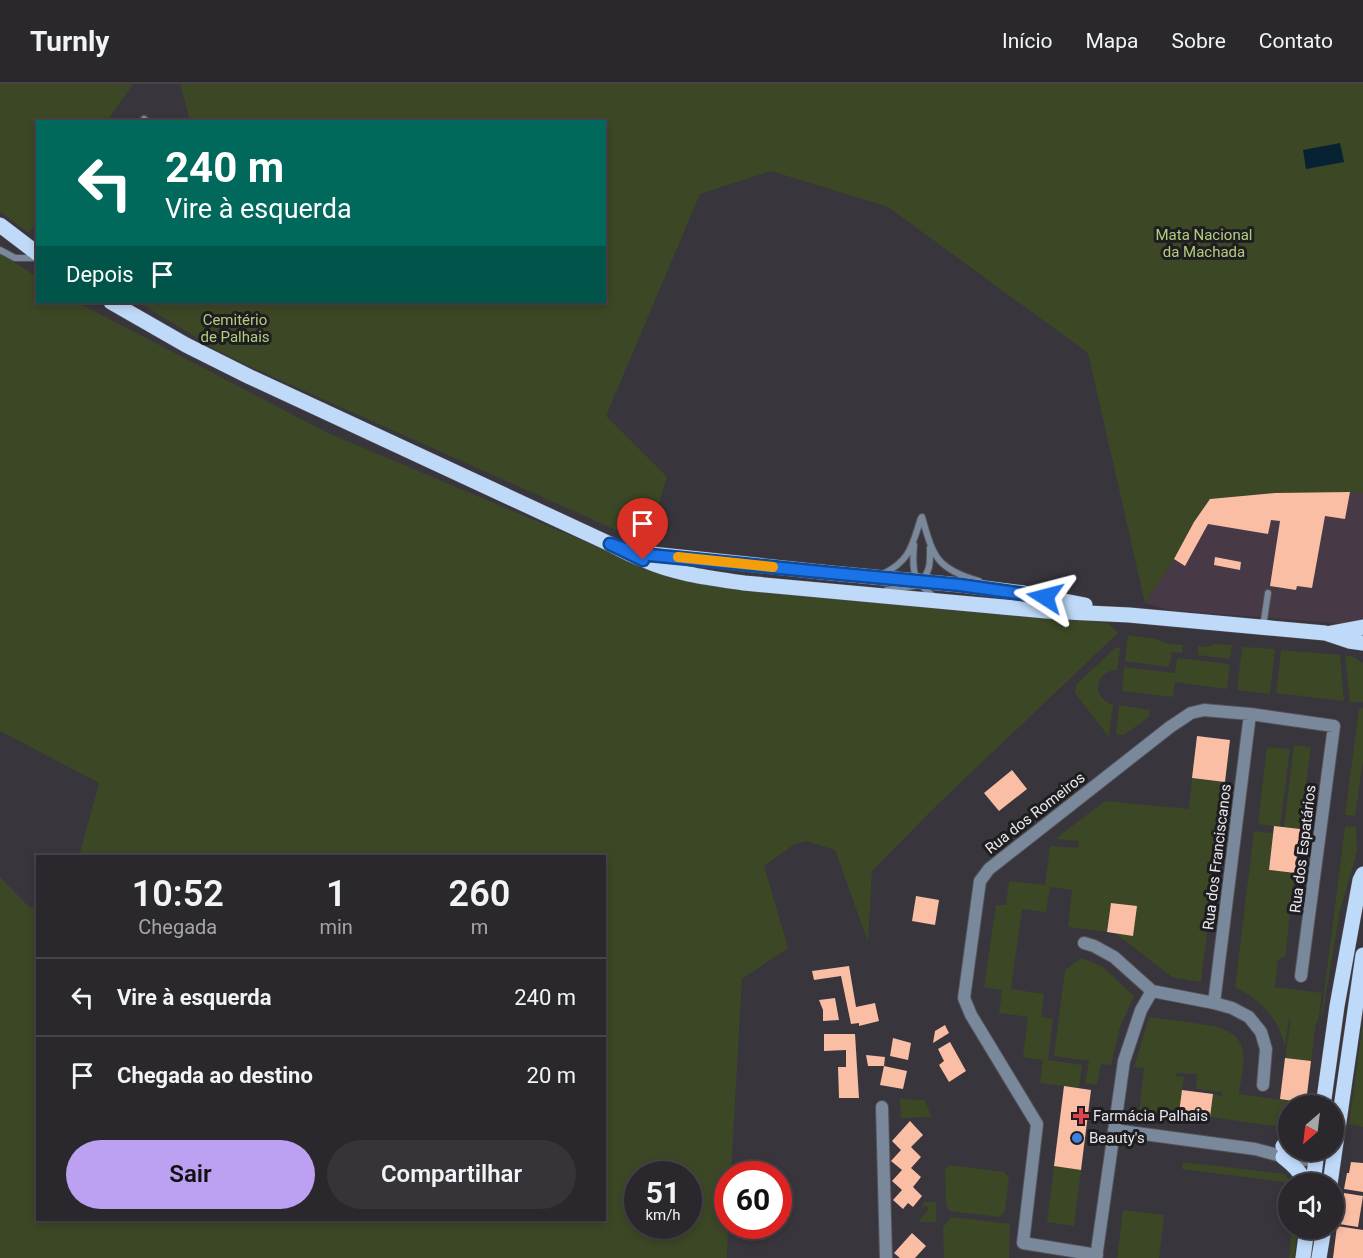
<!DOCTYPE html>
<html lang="pt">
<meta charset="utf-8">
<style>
:root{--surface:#2a282d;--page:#363439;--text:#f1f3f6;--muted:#a5a6aa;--line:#464449;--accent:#bca0f2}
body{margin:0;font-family:Roboto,sans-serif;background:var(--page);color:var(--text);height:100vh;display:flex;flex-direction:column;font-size:22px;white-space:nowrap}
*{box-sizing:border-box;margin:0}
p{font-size:20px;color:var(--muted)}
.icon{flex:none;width:33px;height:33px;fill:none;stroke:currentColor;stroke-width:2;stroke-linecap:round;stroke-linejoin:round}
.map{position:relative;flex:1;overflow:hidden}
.drawer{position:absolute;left:36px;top:771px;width:570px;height:366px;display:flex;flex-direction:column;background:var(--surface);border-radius:0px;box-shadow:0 3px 9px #0003,0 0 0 2px var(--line)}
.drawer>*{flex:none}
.top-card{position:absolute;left:36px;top:36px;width:570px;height:183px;border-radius:0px;box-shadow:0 3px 9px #0003,0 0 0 2px var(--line);background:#00695c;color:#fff;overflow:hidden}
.needle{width:39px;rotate:208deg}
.tools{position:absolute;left:1278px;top:1011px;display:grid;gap:12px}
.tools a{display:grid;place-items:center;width:66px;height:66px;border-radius:50%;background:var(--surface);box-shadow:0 3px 9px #0003,0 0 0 2px var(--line);font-size:30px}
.speed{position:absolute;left:624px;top:1077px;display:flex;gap:12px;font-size:30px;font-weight:700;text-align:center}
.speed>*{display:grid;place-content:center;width:78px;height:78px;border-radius:50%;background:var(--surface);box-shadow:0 3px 9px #0003,0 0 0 2px var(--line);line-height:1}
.speed small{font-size:15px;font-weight:400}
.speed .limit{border:9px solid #d22;background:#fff;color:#111}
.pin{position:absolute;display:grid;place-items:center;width:51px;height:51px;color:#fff;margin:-62px -26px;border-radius:50% 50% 50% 0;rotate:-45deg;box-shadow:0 0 6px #0007}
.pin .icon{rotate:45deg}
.me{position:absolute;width:66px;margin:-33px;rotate:279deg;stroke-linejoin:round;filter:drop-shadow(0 0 4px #0008)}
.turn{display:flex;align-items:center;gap:21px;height:126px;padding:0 30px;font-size:27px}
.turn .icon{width:78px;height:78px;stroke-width:2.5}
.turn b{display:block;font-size:42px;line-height:51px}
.then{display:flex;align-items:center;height:57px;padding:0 30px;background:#0003;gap:12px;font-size:22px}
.eta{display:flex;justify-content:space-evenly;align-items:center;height:102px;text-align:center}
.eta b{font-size:36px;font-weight:600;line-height:42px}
.cta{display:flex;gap:12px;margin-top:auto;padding:12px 30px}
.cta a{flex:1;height:69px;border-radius:36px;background:var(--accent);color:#111;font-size:24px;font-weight:600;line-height:69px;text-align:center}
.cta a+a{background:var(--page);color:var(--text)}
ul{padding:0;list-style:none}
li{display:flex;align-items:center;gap:18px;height:78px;padding:0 30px;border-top:2px solid var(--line)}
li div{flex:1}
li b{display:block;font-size:22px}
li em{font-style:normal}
header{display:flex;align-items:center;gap:36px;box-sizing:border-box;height:84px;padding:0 30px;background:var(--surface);border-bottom:2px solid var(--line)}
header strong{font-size:28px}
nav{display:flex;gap:33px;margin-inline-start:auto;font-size:21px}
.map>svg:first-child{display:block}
</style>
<header>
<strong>Turnly</strong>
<nav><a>Início</a><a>Mapa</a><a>Sobre</a><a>Contato</a></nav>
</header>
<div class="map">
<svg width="1363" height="1174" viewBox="0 0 1363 1174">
<rect width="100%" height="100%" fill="#38353c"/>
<path fill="#473946" d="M1350,408L1363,409V536L1348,540L1169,526L1145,519L1174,475L1194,438L1210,415L1275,409Z"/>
<path fill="#3c4726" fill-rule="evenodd" d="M0,0H133L107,37L38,38L37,138L29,149L0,128Z
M180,0H1363V409H1275L1210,415L1194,438L1174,475L1145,519L1088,269L888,123L771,87L700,110L606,332L667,393L647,460L247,281L215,265L138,218H604V38L190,37Z
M0,169L37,193L38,218H77L328,349L674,495L1108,539L1118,549L936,722L872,787L868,858L835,766L806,757L795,760L764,782L788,864L742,895L731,1090H728V1142L727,1174H0V793L29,823L37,825L38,1136H604V772H79L99,699L0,647ZM638,1090H688V1142H638Z
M1128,551L1156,555L1168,560L1183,561L1182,569L1172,568L1169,583L1125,577Z
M1214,560L1232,561L1230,575L1198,571V562L1206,563Z
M1242,563L1275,565L1270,610L1237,606Z
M1115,564H1120L1117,586C1094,587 1091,614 1113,621L1109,653L1075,609L1076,601Z
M1281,566L1340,571L1344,617L1276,609Z
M1345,572H1352L1363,579V618H1350Z
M1177,574L1230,580L1227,605L1175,598L1173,613L1122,607L1124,583L1175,589Z
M1119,621L1150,626L1149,633L1124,651L1116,650Z
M1363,624V677L1355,732L1345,731L1359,625Z
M1294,661L1311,663L1300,745L1284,743Z
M1267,663L1290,665L1280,743L1258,740Z
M1192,694L1225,698L1201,898L1172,893L1115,849L1133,851L1136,822L1111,819L1107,848L1068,843L1072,806L1050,803L1046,828L1022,825L1011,905L1044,910L1041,933L1053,935L1048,976L1082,981L1079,1004L1040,999L1043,976L1023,973L1028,933L999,929L1002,906L984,903L996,821H1006L1009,797L1045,801L1050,762L1078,764L1079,757L1055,755L1105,717L1189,725Z
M1345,742L1356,743L1357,767L1340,827L1322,933H1321Z
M1254,747L1273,749L1269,786L1295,789L1285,872L1278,876L1275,903L1322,909L1318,938H1316L1311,977L1285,974L1291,935H1289L1285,963C1278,933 1262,917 1235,903Z
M1082,874L1103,883L1134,912L1120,943L1111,981L1101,980L1097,1001L1085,999L1089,977L1054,972L1065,886Z
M1149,933L1215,942C1254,953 1243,979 1239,1010L1295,1018L1294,1021L1288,1022V1044L1210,1033L1213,1010L1222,1012V1008L1196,1005L1197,990L1176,989V992L1184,993L1178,1034L1139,1029L1144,984L1134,983Z
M1363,938V1043L1349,1040Z
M900,1015L924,1016L932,1033L901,1034Z
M1183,1078L1284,1090L1292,1099L1182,1085Z
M950,1081L1004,1088L1009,1094L1005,1127L999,1133L950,1127L946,1121L945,1085Z
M1054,1082L1081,1086L1074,1142L1047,1138Z
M923,1118H936V1138H918L929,1125L926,1121L922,1125Z
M1123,1126L1164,1131L1159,1174H1117Z
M952,1133L1010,1140L1009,1174H944L943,1143Z
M1292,1145H1298L1294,1174H1289Z"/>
<path fill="#072233" d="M1340,59L1344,78L1306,85L1303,66Z"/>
<path fill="#f9bea4" d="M1350,408L1345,435L1325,432L1312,504L1297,502L1296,506L1270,502L1280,437L1271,436L1268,450L1208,440L1185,482L1174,475L1194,438L1210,415L1275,409Z
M1215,473L1241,478L1240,486L1214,481Z
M1197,652L1230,656L1225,698L1192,694Z
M1012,686L1027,705L999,727L984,709Z
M1274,742L1300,745L1295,789L1269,786Z
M916,812L939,816L935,841L912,837Z
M1111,819L1137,822L1133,852L1107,848Z
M849,882L856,923L875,919L879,937L859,942V939L851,940L841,892L814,896L812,887Z
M835,914L839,936L823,937V926L819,916Z
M945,941L949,949L933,959L935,947Z
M824,950H855L859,1014H839L838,983H846V966L824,967Z
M893,954L911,959L908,976L890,972Z
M950,958L966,987L949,998L939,981L944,977L938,965Z
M866,971L885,973L884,982L907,987L903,1005L880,1001L884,982H868Z
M1285,974L1311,977L1306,1019L1280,1015Z
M1064,1002L1091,1006L1081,1086L1054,1082Z
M1182,1006L1213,1010L1210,1033L1179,1029Z
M910,1037L923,1051L911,1063L921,1073L911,1084L921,1093L913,1103L922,1112L913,1123L908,1119L903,1125L893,1116L902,1106L892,1097L902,1086L891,1077L901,1066L892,1057Z
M1351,1078L1363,1079V1108L1344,1105L1347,1089H1349Z
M1344,1109L1363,1112L1358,1143L1339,1140Z
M1337,1142L1363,1146V1174H1333Z
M912,1149L926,1162L915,1174H900L894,1169Z"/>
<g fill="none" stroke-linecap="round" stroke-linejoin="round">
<g stroke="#545158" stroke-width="8">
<path id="service" d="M144,35L148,38
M0,166L15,174H38
M922,433C933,472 936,485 979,497
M914,461C912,485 912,496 933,512
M883,490C911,476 912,461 921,434
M921,496C931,487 930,477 930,464
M887,506L913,502
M1263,543L1268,509"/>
</g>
<g stroke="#545158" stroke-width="14">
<path id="minor" d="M1084,859L1094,862L1114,873L1152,907L1214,919L1232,924L1249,933L1261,948L1266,965L1263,1001
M1214,919L1250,630
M882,1023L886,1174
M1114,1046L1255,1065L1300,1077L1313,1074L1326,1066
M1097,1171L1023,1159L1037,1040L971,931L964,914L980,797L989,785L1170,643L1191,629L1204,626L1250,630L1334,642L1301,892
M1096,1174L1124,977L1141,926L1152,907"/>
</g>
<g stroke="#545158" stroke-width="16">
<path id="primary" d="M0,141L38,170
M111,218L186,261L250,293L610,460C621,466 632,472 644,476C675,490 710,494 744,499L1046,527L1129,531L1325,549L1349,557L1363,559
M642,469L831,489L960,501L1024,509L1085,521
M1331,549L1363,543
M1323,1022L1337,922L1360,796L1363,790
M1283,1062L1288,1059
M1283,1073C1293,1081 1301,1088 1306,1100
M1313,1100L1317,1066
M1330,1100L1363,871
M1303,1174L1307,1144
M1319,1174L1324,1144"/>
</g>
<use href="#service" stroke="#79889b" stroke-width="6"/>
<use href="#minor" stroke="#79889b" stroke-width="12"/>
<use href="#primary" stroke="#bfd9f9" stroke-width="15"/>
</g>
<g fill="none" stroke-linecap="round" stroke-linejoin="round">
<g stroke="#114b97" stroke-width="15">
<path id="route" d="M643,476L610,460L629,466L650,471L831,489L960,501L1045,513"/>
</g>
<use href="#route" stroke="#1a73e8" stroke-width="10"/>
<path stroke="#f59e0b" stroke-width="10" d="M678,473L773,483"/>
</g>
<path fill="#e0444e" stroke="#1e1d20" stroke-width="2" d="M1078 1023h6v6h6v6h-6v6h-6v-6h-6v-6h6z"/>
<circle fill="#3f7fe0" stroke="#1e1d20" stroke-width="2" cx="1077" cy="1054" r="6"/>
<g text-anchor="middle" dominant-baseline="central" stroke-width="6" stroke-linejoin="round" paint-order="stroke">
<g font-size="15" fill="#b3cd7f" stroke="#1e1d20">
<text x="1204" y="151">Mata Nacional<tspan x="1204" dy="17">da Machada</tspan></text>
<text x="235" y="236">Cemitério<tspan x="235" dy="17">de Palhais</tspan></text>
</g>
<g font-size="15" fill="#e8e6eb" stroke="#1e1d20">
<text transform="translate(1035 729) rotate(-38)">Rua dos Romeiros</text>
<text transform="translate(1303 765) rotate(-83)">Rua dos Espatários</text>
<text transform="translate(1217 773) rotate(-83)">Rua dos Franciscanos</text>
</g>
<g font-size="15" fill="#e8e6eb" stroke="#1e1d20" text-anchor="start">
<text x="1093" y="1032">Farmácia Palhais</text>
<text x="1089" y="1054">Beauty's</text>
</g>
</g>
</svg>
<div class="tools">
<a><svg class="needle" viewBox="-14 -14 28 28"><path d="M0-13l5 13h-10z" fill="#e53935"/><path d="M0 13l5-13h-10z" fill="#a5a6aa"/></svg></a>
<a><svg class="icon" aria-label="sound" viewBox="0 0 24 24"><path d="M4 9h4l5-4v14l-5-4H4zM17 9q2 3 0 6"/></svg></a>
</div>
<div class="speed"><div>51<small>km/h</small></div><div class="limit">60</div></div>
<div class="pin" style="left:643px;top:476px;background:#d93025"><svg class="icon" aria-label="arrive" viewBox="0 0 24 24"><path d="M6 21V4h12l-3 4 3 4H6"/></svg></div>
<svg class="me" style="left:1045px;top:513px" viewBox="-20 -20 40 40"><path d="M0-17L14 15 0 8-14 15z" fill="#1a73e8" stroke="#fff" stroke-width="4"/></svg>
<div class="top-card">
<div class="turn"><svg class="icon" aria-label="left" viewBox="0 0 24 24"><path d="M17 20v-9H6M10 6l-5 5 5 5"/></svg><div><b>240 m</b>Vire à esquerda</div></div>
<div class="then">Depois<svg class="icon" aria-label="arrive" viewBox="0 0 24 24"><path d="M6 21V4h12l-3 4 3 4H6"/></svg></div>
</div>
<section class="drawer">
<div class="eta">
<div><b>10:52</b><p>Chegada</p></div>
<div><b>1</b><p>min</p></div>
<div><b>260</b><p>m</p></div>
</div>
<ul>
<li><svg class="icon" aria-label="left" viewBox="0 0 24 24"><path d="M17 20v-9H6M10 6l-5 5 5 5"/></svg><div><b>Vire à esquerda</b></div><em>240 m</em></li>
<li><svg class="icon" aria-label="arrive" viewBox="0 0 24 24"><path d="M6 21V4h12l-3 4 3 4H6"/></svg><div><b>Chegada ao destino</b></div><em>20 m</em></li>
</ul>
<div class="cta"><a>Sair</a><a>Compartilhar</a></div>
</section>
</div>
